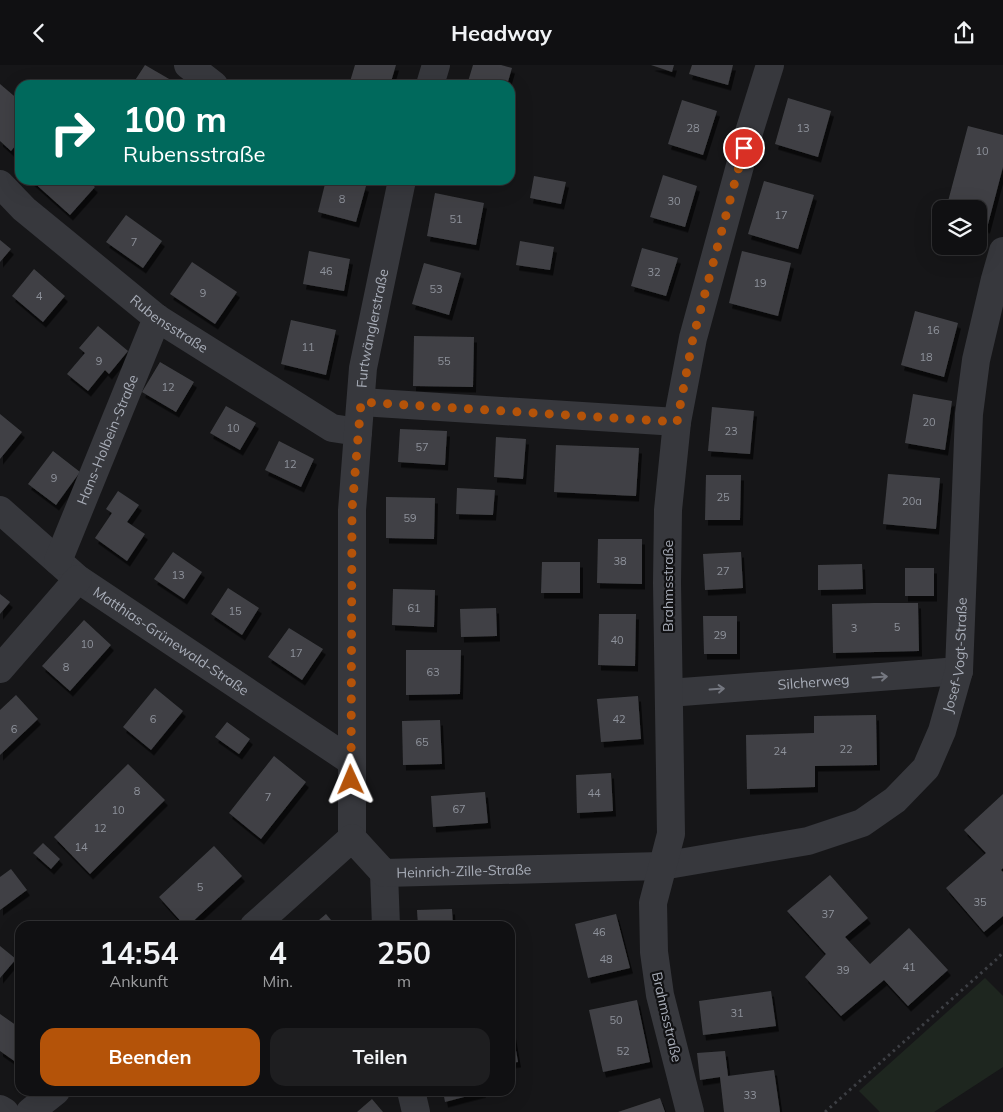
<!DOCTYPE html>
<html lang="de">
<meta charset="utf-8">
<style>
:root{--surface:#101012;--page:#1e1e20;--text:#f1f3f6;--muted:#9c9d9f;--line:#303032;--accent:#b45309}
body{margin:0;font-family:Mulish,sans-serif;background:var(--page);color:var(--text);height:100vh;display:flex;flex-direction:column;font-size:19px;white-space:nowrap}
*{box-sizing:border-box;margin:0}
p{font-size:16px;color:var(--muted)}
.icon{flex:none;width:28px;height:28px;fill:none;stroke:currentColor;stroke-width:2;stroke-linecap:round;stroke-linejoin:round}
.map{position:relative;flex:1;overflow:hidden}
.side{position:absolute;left:15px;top:856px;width:500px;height:175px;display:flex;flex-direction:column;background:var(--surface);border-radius:15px;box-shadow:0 5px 20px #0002,0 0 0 1px var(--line)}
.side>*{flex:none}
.hud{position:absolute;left:15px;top:15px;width:500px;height:105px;border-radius:15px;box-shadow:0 5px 20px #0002,0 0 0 1px var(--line);background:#00695c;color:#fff;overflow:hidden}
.tools{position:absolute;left:932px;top:135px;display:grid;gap:10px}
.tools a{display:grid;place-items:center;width:55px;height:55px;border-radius:10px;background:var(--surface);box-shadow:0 5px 20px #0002,0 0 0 1px var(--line);font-size:25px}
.pin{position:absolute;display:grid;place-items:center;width:42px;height:42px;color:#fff;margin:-21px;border:2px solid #fff;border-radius:50%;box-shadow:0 1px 5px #0007}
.me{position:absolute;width:55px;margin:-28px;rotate:359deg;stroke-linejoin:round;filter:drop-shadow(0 0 4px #0008)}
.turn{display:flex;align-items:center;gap:18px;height:105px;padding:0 25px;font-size:22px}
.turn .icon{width:65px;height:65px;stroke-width:2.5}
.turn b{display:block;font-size:35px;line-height:42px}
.eta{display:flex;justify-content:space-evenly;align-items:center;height:85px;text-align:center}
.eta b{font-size:30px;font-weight:700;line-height:35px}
.button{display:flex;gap:10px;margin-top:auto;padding:10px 25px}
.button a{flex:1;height:58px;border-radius:15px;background:var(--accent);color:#fff;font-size:20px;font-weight:700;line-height:58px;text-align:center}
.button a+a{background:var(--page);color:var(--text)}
header{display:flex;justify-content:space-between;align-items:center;height:65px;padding:0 25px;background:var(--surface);font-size:22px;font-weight:700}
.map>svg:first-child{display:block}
</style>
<header><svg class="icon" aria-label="back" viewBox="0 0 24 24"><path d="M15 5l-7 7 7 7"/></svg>Headway<svg class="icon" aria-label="share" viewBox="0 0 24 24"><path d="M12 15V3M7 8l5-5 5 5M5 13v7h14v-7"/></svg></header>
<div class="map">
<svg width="1003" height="1047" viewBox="0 0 1003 1047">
<defs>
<filter id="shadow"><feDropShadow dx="3" dy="5.5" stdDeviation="0" flood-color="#0009"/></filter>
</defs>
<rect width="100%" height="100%" fill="#161618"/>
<path fill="#1e261f" d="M985,913L1003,931V1002L934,1047H880L859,1026Z"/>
<path fill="#404145" filter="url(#shadow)" d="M145,0L176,18L175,20H132Z
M355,0H396L390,20H349Z
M473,0H501L512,3L507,20H467Z
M651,0H674L672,7Z
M692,0H733L728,20L689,9Z
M0,19L20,36V75L11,86L0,76Z
M788,33L831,46L818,92L775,79Z
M682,35L717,46L703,90L668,79Z
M968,61L1003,70V102L987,163L979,160V144H946Z
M663,110L697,121L685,162L650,152Z
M534,111L566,117L561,139L530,133Z
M31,115H87L95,122L70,150Z
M326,115H344L366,121L356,157L318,147Z
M764,116L814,130L798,184L748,169Z
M435,128L484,138L476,180L427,171Z
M126,150L162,176L143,203L106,177Z
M0,175L11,184L0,197Z
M520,176L554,182L550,205L516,200Z
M642,183L678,193L666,231L631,221Z
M309,186L350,194L344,226L303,219Z
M742,186L791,198L778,251L729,238Z
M192,197L237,227L215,259L170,229Z
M424,198L461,208L449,250L412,239Z
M34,204L65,231L43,257L12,231Z
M915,246L958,258L944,312L901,300Z
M291,255L336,265L326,310L281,299Z
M98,261L128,286L109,309L105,305L88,326L67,309L85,288L79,283Z
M414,271L474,272L473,322L413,321Z
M160,297L194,317L176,347L142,327Z
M913,329L952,336L945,385L905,378Z
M226,341L256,358L240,385L210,368Z
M712,342L754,346L750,389L708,386Z
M0,349L22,367L0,394Z
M400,364L447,366L445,400L398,397Z
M496,372L526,374L523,414L494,412Z
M279,376L314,394L301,422L265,405Z
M556,380L639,383L636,431L554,427Z
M53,386L80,407L56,440L28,419Z
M888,409L940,413L936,464L883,459Z
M706,410H741L740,455H705Z
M457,423L495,425L493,450L456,449Z
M118,426L139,440L127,457L145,469L127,496L95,473L112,448L106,444Z
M386,432L435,433L434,474L386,473Z
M598,474H642V519L597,518Z
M173,487L202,507L184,534L154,514Z
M741,487L743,523L705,525L703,489Z
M542,497H580V528H541Z
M862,499L863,524L818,525V500Z
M905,503H934V531H905Z
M228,523L259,543L242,570L211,549Z
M393,524L435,525L434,562L392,560Z
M0,529L10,537L0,549Z
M875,538H918L919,586L833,588L832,539Z
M496,543L497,571L461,572L460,544Z
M599,549H636L635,601L598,600Z
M703,551H737V589H704Z
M84,555L111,580L70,626L42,601Z
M289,563L323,584L302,615L268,592Z
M406,585H461L460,629L406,630Z
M155,623L183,646L151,685L123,662Z
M16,630L38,654L0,690V645Z
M638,631L641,674L601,677L597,634Z
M876,650L877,700L815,701V722L747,724L746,670L814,668V651Z
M440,655L442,699L403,700L402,656Z
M227,657L250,674L239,689L215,672Z
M274,691L306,717L261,774L229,748Z
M128,699L165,735L90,809L54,772Z
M611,708L613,746L577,748L576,710Z
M485,727L488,758L433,762L431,731Z
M1003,729V803L1001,805L1003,807V851L984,867L946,823L986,788L964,765Z
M43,778L60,794L51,804L33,788Z
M214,781L242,811L188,861H185L159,832Z
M11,804L27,825L0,845V812Z
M830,810L868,853L845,872L870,899L909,863L948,905L908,941L884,915L841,951L805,912L826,889L787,846Z
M452,844L453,861H418L417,845Z
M326,849L336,861H312Z
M616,849L630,903L588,913L575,859Z
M0,881L16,894L0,913Z
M771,926L776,961L703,970L699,936Z
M637,935L650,997L603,1007L589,945Z
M0,949L20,963V1000L0,986Z
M513,968L518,997L510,998V969Z
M725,986L728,1011L774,1005L780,1047H724L720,1012L700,1015L697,988Z
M443,1026H483V1027L445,1037Z
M660,1033L665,1047H618Z
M372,1034L383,1047H357Z"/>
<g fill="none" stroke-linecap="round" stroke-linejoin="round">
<path stroke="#3d3f44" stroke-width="3" stroke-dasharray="2.5 4" stroke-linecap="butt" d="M825,1047L998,893L1003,887"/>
<g stroke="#37383d" stroke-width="28">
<path d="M188,0L214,20"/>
<path d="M430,20L436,0"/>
<path id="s1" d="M0,119L24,144L157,253L332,363L358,367"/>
<path d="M361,337L677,357"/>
<path id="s2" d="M0,445L78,514L351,696"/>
<path id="s3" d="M58,496L157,253"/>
<path d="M0,604L78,514"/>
<path id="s4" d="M669,628L959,606"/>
<path id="s5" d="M352,773V445L358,367L363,303L402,115"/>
<path d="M384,808L386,861"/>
<path id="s6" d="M254,861L352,773L384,808L662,801L808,776L862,758L895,735L926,703L942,666L959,606L969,349L976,295L995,214L1003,186"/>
<path d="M411,1026L416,1047"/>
<path d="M0,1044L5,1047"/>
<path d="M30,1047L56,1026"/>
<path d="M690,1047L660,930L654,887L653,838L671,769L667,518L668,445L677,357L693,273L750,64L770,0"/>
</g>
</g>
<defs><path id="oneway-shaft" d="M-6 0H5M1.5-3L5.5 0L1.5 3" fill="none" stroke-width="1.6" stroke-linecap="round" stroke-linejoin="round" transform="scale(1.25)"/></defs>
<g stroke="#757881">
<use href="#oneway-shaft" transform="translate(880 612) rotate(-4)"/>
<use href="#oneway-shaft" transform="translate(717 624) rotate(-4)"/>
</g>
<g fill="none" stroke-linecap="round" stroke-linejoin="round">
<path stroke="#b45309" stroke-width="9" stroke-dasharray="0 16.2" d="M351,715L352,445L361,337L677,357L693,273L744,83"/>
</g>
<g text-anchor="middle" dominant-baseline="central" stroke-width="4.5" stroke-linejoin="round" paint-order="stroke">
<g font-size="11" fill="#8e929b">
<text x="693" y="63">28</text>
<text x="803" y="63">13</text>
<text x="982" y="86">10</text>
<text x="342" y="134">8</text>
<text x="674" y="136">30</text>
<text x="781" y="150">17</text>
<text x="456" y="154">51</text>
<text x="134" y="177">7</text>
<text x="326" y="206">46</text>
<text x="654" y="207">32</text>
<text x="760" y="218">19</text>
<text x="436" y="224">53</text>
<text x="203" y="228">9</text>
<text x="39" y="231">4</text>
<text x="933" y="265">16</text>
<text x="308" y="282">11</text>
<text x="926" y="292">18</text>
<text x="99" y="296">9</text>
<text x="444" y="296">55</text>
<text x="168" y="322">12</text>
<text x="929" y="357">20</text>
<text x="233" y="363">10</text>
<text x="731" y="366">23</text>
<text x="422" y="382">57</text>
<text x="290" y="399">12</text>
<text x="54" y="413">9</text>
<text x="723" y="432">25</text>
<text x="912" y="436">20a</text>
<text x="410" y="453">59</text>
<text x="620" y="496">38</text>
<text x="723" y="506">27</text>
<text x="178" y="510">13</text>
<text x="414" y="543">61</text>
<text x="235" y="546">15</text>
<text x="897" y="562">5</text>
<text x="854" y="563">3</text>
<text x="720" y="570">29</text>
<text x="617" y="575">40</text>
<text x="87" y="579">10</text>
<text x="296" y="588">17</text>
<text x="66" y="602">8</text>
<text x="433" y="607">63</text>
<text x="153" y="654">6</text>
<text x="619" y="654">42</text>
<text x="14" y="664">6</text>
<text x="422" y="677">65</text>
<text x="846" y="684">22</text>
<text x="780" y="686">24</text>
<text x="137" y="726">8</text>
<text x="594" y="728">44</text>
<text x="268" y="732">7</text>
<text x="459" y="744">67</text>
<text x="118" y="745">10</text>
<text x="100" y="763">12</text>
<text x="81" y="782">14</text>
<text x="200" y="822">5</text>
<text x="980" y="837">35</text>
<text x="828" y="849">37</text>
<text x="599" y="867">46</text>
<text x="606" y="894">48</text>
<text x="909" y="902">41</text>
<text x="843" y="905">39</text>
<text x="737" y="948">31</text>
<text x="616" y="955">50</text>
<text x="623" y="986">52</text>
<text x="750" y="1030">33</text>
</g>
<g font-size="14" fill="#a8adb8" stroke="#111113">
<text stroke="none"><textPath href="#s1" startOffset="220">Rubensstraße</textPath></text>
<text stroke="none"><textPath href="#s5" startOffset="511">Furtwänglerstraße</textPath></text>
<text stroke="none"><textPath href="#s3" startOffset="131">Hans-Holbein-Straße</textPath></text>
<text transform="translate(668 521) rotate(-90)">Brahmsstraße</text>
<text stroke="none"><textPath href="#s2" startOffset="216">Matthias-Grünewald-Straße</textPath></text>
<text stroke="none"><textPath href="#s6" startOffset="865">Josef-Vogt-Straße</textPath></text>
<text stroke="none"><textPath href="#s4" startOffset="145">Silcherweg</textPath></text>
<text stroke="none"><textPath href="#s6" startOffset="259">Heinrich-Zille-Straße</textPath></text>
<text transform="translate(667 952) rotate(77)">Brahmsstraße</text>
</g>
</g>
</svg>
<div class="tools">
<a><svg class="icon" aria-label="layers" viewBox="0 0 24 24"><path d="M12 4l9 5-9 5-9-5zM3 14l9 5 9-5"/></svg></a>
</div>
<div class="pin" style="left:744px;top:83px;background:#d93025"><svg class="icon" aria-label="arrive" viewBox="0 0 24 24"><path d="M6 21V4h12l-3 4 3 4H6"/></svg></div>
<svg class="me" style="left:351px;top:715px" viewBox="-20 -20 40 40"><path d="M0-17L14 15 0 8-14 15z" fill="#b45309" stroke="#fff" stroke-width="4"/></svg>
<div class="hud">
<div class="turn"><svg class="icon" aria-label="right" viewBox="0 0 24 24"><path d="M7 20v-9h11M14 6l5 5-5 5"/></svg><div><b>100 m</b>Rubensstraße</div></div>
</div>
<section class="side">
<div class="eta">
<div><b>14:54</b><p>Ankunft</p></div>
<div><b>4</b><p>Min.</p></div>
<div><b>250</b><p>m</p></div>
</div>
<div class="button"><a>Beenden</a><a>Teilen</a></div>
</section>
</div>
